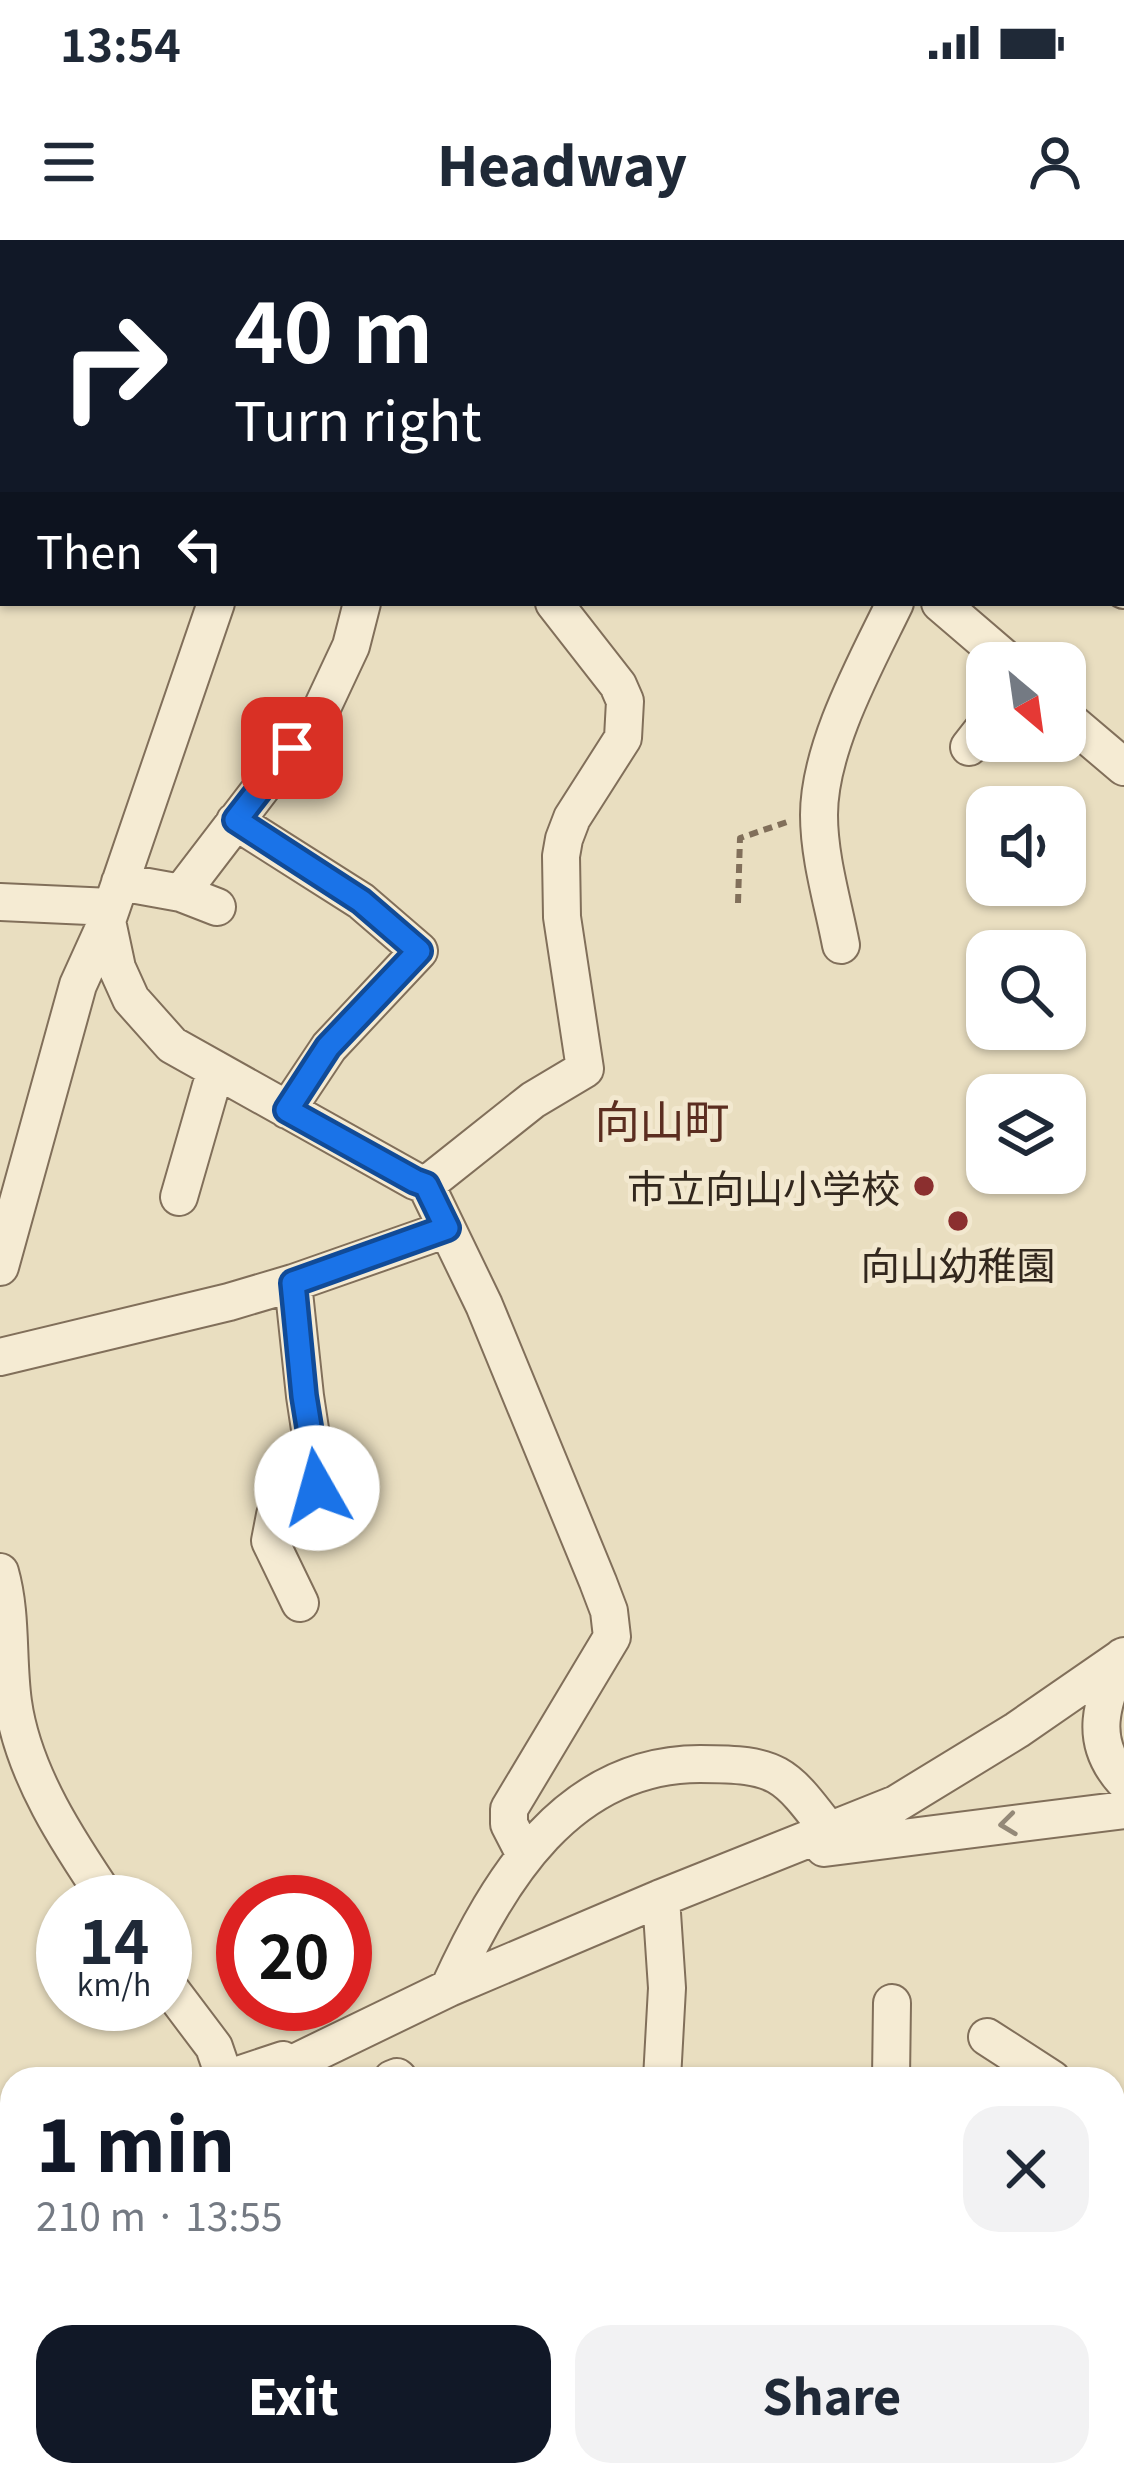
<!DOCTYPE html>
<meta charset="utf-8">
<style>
:root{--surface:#fff;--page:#f2f2f3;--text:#1f2937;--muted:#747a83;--accent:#111827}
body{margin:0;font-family:Georgia,"Noto Sans JP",serif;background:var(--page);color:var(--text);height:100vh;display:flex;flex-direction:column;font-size:45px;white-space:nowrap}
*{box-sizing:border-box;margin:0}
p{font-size:39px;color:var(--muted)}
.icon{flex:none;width:66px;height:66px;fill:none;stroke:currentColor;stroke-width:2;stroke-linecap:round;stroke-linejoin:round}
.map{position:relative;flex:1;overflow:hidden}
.side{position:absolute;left:0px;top:1827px;width:1125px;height:420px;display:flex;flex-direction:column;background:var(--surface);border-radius:36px 36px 0 0;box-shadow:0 3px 9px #0004}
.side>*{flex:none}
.top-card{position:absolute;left:0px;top:0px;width:1125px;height:366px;box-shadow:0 3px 9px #0004;background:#111827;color:#fff;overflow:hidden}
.needle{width:78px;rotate:151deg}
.fabs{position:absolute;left:966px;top:402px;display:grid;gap:24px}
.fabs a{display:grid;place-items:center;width:120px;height:120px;border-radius:24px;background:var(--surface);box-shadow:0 3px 9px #0004;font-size:60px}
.speed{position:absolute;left:36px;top:1635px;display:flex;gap:24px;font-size:60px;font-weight:700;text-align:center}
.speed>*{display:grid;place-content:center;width:156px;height:156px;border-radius:50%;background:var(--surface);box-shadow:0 3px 9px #0004;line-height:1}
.speed small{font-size:30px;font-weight:400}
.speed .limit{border:18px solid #d22;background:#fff;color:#111}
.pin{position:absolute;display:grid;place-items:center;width:102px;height:102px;color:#fff;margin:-51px;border-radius:24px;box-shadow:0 6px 18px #0006}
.me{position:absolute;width:132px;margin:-66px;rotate:353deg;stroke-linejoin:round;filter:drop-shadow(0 0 9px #0008)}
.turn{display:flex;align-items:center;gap:42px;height:252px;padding:0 36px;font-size:54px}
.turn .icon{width:156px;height:156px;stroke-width:2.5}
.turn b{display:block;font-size:84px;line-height:102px}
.then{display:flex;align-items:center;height:114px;padding:0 36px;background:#0003;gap:24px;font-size:45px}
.round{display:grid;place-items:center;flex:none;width:126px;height:126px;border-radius:36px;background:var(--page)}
.head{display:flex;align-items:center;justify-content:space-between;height:204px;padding:0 36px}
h1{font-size:72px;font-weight:800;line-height:90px;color:var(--accent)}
.action{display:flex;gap:24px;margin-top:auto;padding:24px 36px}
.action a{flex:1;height:138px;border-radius:36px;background:var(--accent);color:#fff;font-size:48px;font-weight:800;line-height:138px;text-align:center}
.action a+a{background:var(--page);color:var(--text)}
.status{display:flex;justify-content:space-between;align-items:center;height:84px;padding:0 60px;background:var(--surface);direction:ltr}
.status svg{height:33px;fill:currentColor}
header{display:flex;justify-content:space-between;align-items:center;height:156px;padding:0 36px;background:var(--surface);font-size:54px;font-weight:800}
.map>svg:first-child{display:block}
</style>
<div class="status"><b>13:54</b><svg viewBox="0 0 49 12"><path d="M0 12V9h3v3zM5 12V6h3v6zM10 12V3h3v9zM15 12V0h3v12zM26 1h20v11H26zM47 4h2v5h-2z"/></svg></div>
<header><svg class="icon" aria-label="menu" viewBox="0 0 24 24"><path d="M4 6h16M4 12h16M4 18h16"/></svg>Headway<svg class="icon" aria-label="person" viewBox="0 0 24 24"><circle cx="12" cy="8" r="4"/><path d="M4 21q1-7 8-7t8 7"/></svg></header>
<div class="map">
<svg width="1124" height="2247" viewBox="0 0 1124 2247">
<rect width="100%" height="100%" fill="#e9dec0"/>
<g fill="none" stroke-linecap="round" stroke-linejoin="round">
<g stroke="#816f5a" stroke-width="40">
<path id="minor" d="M22,0L25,3
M560,0L564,3
M983,0L988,3
M55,3L57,0
M405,3L407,0
M1122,3L1124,1
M0,76L3,77
M1122,84L1124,85
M0,249H3
M1122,349L1124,350
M940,363L1010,423
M1065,477L1124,527
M969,507L987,484
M235,581L361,661L419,711L329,807L287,870
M120,642L181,653L217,667
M181,653L321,470L351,406L362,363
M0,662L111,667
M107,681L117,728L131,759L172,805L415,941L426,945L484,1065L598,1342L609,1371L612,1397L509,1569V1584L525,1615
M841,705C833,663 819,618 819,575C819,507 866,423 895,363
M426,945L533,860L585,829L562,677L561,616L564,599L572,578L623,498L625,461L618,445L554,363
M179,957L211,846L219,832
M0,1027L78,745L107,681L216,363
M293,1043L305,1156L318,1242C312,1259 289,1264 275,1275L270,1301L300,1363
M0,1117L229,1062L293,1043L447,989
M0,1332C12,1374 7,1419 13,1462C23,1534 69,1603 109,1662
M1122,1417C1102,1462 1087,1500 1124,1541
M824,1608L1124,1570
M661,1658L667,1748L662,1839
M165,1742L214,1807L225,1839
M449,1748C498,1640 568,1524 700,1524C778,1524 784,1532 829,1591
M987,1797L1052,1839
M226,1839L283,1820
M261,1839L449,1748L661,1658L896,1564L1017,1490L1124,1416
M392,1839L397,1837L399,1839
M891,1839L892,1763
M1113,1878L1124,1885
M0,1924L12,1919
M0,1957L12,1952
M0,1986L12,1979
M0,2094H12
M459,2235V2247"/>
</g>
<path stroke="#816f5a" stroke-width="6" stroke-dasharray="9 6" stroke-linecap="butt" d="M738,663L740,598L787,582"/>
<use href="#minor" stroke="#f5ebd3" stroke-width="36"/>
</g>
<defs><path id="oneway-chevron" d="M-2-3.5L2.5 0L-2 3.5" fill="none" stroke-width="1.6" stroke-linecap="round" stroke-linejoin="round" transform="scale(3)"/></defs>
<use stroke="#948978" href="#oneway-chevron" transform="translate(1008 1584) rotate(173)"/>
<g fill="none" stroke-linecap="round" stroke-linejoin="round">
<g stroke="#114b97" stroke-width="30">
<path id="route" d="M292,508L236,580L361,661L419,711L328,807L287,870L415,941L426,945L447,988L293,1043L304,1156L318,1242L317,1248"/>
</g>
<use href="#route" stroke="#1a73e8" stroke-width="21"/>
</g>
<g fill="#8b2f2f" stroke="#f2e8cf" stroke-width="4.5">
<circle cx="924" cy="946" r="12"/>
<circle cx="958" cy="981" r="12"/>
</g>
<g text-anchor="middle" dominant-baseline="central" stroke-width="10" stroke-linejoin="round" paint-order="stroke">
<g font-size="39" fill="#32271d" stroke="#f2e8cf" text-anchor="end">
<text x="900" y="946">市立向山小学校</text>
<text x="958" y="1023" text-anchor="middle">向山幼稚園</text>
</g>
<g font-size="45" fill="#5b2d20" stroke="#f2e8cf">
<text x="662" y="878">向山町</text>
</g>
</g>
</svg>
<div class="fabs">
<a><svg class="needle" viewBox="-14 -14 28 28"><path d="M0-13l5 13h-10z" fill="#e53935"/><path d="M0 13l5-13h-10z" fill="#747a83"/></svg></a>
<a><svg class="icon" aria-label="sound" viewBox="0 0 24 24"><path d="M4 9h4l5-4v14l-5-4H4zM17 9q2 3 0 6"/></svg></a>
<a><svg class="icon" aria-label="search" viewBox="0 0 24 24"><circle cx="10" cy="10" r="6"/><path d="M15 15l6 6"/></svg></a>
<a><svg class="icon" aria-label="layers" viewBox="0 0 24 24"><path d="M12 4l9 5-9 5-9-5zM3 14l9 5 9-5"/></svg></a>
</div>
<div class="speed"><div>14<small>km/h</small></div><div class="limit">20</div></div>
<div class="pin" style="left:292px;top:508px;background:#d93025"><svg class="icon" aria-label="arrive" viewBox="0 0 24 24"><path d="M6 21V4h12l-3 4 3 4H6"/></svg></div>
<svg class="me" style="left:317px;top:1248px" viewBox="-20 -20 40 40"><circle r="19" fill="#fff"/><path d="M0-13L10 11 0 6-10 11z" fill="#1a73e8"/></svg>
<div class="top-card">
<div class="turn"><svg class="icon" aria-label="right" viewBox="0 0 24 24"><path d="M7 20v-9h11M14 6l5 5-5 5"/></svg><div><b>40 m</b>Turn right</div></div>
<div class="then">Then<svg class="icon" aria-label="left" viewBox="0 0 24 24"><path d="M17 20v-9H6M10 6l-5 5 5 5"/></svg></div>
</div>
<section class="side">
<div class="head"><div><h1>1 min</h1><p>210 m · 13:55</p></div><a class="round"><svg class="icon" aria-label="close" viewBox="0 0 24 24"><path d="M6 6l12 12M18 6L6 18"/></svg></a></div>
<div class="action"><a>Exit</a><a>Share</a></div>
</section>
</div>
